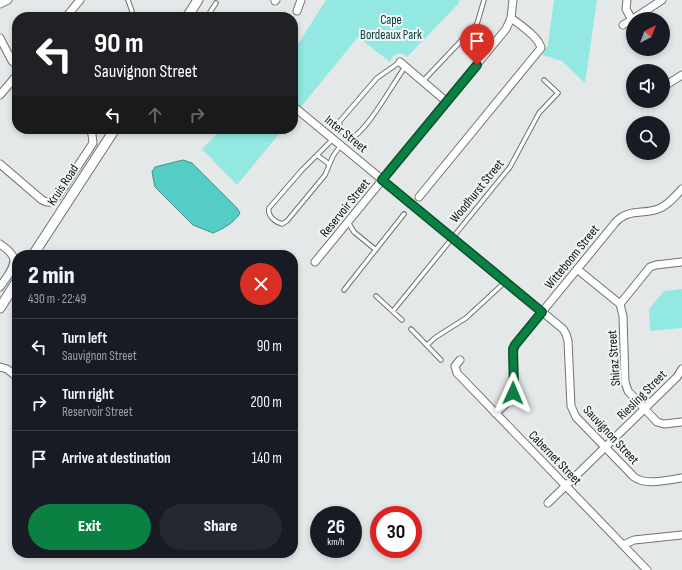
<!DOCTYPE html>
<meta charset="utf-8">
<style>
:root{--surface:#171b24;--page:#242831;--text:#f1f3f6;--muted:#9ea1a6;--line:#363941;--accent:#0b8043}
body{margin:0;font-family:"Sofia Sans Condensed",sans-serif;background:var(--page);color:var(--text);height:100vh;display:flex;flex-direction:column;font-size:15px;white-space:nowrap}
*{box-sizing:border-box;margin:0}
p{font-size:13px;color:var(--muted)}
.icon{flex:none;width:22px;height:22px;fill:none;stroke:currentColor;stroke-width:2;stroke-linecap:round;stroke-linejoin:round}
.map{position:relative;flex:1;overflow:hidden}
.panel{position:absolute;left:12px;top:250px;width:286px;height:308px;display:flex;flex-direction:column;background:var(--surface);border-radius:16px;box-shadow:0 2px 6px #0003}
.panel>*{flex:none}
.hud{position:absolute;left:12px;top:12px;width:286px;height:122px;border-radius:16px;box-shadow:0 2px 6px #0003;background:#202124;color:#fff;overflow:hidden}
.needle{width:26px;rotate:42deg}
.controls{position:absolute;left:626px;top:12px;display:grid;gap:8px}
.controls a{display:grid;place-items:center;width:44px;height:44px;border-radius:50%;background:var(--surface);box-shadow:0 2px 6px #0003;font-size:20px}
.speed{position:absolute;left:310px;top:506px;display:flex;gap:8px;font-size:20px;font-weight:700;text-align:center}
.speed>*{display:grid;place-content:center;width:52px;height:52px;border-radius:50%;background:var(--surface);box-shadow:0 2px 6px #0003;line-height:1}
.speed small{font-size:10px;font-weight:400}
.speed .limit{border:6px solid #d22;background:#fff;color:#111}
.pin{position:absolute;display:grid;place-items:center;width:34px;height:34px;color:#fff;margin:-41px -17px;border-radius:50% 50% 50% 0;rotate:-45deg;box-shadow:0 0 4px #0007}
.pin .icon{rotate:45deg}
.me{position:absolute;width:44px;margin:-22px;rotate:1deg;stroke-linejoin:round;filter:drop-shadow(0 0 3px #0008)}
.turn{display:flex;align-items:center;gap:14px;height:84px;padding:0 16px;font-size:18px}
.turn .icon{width:52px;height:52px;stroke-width:2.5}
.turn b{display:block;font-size:28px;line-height:34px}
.lanes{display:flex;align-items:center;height:38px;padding:0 16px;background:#0003;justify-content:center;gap:20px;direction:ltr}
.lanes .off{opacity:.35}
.round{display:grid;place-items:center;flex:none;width:42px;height:42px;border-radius:21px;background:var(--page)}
.head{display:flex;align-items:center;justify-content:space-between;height:68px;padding:0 16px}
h1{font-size:24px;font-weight:800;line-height:30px}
.primary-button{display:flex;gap:8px;margin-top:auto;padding:8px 16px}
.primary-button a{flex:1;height:46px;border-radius:24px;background:var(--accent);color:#fff;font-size:16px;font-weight:800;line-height:46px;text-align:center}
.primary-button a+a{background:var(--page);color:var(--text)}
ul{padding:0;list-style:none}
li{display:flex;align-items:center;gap:12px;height:56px;padding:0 16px;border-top:1px solid var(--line)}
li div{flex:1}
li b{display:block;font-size:15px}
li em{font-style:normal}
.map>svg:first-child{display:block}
</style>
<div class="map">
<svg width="682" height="570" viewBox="0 0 682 570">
<rect width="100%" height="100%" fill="#e4e8e8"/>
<path fill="#93e8e1" d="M326,0H459V3L407,57C401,51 393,53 390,62L358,37L300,108L293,102V52Z
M554,0H597L585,83L562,61L542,55L548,45Z
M222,129H283L237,185L202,149Z
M682,289V328L650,331L649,309L664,291Z"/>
<path fill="#55cdc5" stroke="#40948e" d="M183,160L192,163L237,208L240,213C235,222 223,229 213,233L193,225L155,187L152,172L155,167Z"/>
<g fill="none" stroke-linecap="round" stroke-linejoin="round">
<g stroke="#6f7372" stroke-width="5.5">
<path id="service" d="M128,0L134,17
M207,17L216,3
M265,17L269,15L276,17
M400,62L377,78L340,121L339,128C342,132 346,137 351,138C366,133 394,82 405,67
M423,81L477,24L484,0
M333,139L302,170L269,208C267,216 275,222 282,224L287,221L325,175L333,156L341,145
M317,155L329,164
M348,222L354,232L376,250
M344,290L404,214
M376,296L402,320
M393,311L510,167L539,113L558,93L544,80
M411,329L441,360
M427,345L436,337L466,318L505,282"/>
</g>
<g stroke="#6f7372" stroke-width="9">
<path id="minor" d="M627,0L626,9L632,20
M275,1L276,0
M0,4L8,0
M297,11L301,0
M66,17L80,0
M633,19L662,0
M623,25L633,19
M0,38L12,61L17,65
M400,62L447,102
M663,87L682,75
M0,95L17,75
M293,106L563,329L566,334L568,341L571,406L576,417L634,477C646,486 667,480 682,478
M0,164L42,200C49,204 54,202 58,196L93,143L92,134L89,129
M419,197L541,48C539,37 519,24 511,18
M0,244C4,247 9,250 12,255C19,264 5,279 0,287
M315,262L506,29L511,18L513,0
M577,269L620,304L650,267L656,265L682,262
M620,304L623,316L625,382L628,391L657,422L664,424L682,422
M460,360L455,366L457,373L647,570
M0,367L7,369L17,377
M495,413C504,407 512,399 514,388L513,354L515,345L615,223C628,208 642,215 658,209C668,206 675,196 682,189
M548,503L677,377L682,369
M623,545L634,540L682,535"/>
</g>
<g stroke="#6f7372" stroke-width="11">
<path id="tertiary" d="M187,17L198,0
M33,255L115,129
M0,308L17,281"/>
</g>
<use href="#service" stroke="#fff" stroke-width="3.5"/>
<use href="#minor" stroke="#fff" stroke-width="7"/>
<use href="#tertiary" stroke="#fff" stroke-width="9"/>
</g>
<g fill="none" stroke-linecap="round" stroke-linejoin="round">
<g stroke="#07532c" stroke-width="10">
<path id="route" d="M477,65L382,180L542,312L515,345L513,349L514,388L513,393"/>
</g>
<use href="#route" stroke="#0b8043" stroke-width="7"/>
</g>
<g text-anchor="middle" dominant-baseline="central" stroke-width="4" stroke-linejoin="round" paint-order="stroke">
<g font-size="13" fill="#07403d" stroke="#f1f6f5">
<text x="391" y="20">Cape<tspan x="391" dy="15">Bordeaux Park</tspan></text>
</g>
<g font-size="13" fill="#0e0f0f" stroke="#f1f6f5">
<text transform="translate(346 134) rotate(39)">Inter Street</text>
<text transform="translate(63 185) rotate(-57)">Kruis Road</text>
<text transform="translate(477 191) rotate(-51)">Woodhurst Street</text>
<text transform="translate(345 208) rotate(-51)">Reservoir Street</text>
<text transform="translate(572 257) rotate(-51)">Witteboom Street</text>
<text transform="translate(614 358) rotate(-94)">Shiraz Street</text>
<text transform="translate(642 395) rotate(-45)">Riesling Street</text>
<text transform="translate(611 435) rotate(47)">Sauvignon Street</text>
<text transform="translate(555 458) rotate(46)">Cabernet Street</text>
</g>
</g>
</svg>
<div class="controls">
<a><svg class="needle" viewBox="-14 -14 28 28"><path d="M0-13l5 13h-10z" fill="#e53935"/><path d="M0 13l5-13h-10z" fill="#9ea1a6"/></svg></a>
<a><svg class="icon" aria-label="sound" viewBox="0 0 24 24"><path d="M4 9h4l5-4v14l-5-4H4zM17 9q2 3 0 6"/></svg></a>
<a><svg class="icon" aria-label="search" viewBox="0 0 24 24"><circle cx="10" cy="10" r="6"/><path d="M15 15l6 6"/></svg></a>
</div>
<div class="speed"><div>26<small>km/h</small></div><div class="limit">30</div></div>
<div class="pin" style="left:477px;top:65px;background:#d93025"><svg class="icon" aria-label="arrive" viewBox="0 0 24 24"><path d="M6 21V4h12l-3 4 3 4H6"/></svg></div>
<svg class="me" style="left:513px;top:393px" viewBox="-20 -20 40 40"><path d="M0-17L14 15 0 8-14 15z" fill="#0b8043" stroke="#fff" stroke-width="4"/></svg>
<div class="hud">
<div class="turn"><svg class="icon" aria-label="left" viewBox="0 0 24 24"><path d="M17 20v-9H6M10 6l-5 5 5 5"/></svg><div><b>90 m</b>Sauvignon Street</div></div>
<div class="lanes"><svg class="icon" aria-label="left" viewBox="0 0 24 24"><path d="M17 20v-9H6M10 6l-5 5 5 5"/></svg><svg class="icon off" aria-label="ahead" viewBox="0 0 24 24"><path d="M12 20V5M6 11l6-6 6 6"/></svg><svg class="icon off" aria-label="right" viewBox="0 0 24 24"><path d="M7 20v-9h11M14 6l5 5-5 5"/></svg></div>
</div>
<section class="panel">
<div class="head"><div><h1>2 min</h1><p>430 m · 22:49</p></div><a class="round" style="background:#d93025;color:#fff"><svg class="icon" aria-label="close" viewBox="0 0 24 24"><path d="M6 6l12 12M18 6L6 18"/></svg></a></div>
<ul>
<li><svg class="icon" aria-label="left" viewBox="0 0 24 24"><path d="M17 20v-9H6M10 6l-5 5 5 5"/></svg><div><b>Turn left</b><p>Sauvignon Street</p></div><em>90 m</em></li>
<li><svg class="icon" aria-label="right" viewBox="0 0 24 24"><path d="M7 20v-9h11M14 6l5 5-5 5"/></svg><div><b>Turn right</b><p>Reservoir Street</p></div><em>200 m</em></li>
<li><svg class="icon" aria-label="arrive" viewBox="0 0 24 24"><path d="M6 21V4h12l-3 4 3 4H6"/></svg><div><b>Arrive at destination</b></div><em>140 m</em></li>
</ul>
<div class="primary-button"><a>Exit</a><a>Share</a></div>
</section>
</div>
